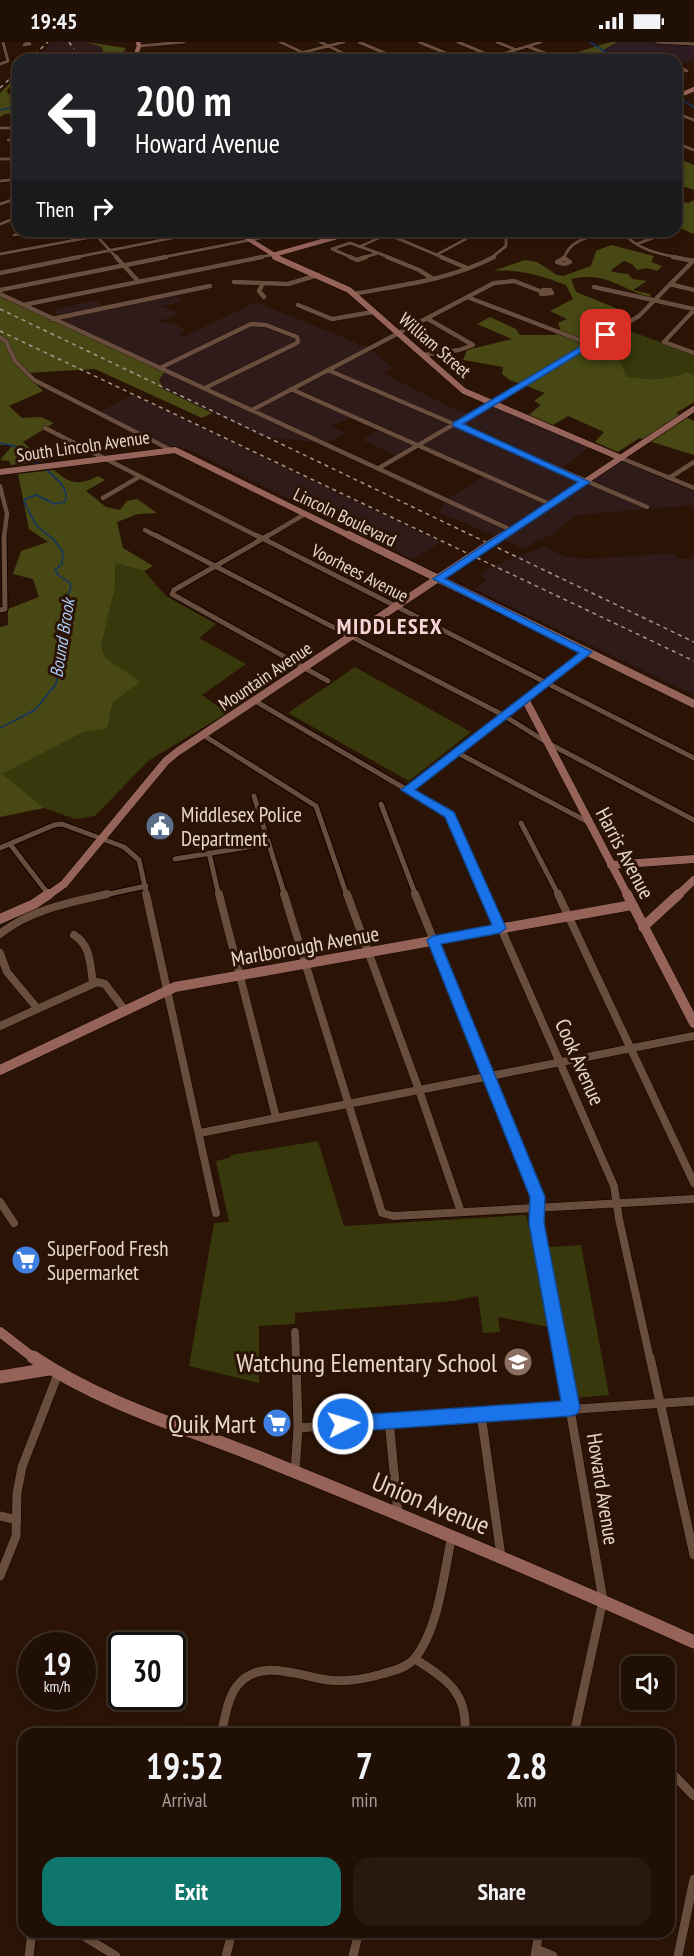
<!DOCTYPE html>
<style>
:root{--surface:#200f04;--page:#28180e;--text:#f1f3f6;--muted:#a29c9a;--line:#3d2f26;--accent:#0f766e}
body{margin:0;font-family:"PT Sans Narrow",sans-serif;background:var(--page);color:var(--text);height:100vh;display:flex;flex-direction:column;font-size:22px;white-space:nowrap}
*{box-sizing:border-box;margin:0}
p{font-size:20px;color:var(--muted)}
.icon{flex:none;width:33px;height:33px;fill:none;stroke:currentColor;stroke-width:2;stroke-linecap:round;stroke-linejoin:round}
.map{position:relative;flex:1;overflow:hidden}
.details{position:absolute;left:18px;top:1686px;width:657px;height:210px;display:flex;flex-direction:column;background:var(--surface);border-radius:18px;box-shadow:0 3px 9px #0003,0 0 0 2px var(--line)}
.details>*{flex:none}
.banner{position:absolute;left:12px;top:12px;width:670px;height:183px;border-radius:18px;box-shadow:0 3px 9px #0003,0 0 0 2px var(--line);background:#202124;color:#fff;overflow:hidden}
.buttons{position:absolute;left:621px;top:1614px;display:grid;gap:12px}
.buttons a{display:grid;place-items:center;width:54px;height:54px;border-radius:12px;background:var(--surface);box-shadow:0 3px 9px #0003,0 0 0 2px var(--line);font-size:30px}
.speed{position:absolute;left:18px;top:1590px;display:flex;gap:12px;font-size:30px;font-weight:700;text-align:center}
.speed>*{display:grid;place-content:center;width:78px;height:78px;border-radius:50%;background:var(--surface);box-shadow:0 3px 9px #0003,0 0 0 2px var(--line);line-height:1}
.speed small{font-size:15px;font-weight:400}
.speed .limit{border:3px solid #111;border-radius:9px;background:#fff;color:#111}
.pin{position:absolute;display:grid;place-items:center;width:51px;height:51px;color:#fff;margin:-26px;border-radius:12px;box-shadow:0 3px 9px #0006}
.me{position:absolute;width:66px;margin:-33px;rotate:85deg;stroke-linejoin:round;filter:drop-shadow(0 0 4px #0008)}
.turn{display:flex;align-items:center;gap:21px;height:126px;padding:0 24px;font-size:27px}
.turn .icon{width:78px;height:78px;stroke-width:2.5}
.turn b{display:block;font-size:42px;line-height:51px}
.then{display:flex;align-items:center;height:57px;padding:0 24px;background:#0003;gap:12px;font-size:22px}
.eta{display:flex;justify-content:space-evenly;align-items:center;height:102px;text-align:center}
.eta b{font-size:36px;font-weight:600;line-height:42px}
.action{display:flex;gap:12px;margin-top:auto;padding:12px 24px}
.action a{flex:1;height:69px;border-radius:18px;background:var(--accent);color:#fff;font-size:24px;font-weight:600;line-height:69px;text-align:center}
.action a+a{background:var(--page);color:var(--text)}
.status{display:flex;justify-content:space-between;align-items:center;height:42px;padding:0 30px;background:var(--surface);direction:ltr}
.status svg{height:16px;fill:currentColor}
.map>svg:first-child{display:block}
</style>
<div class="status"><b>19:45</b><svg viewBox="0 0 49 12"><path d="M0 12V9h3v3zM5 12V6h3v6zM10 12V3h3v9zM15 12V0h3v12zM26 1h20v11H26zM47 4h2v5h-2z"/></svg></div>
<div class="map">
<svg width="694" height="1914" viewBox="0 0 694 1914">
<rect width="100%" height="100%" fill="#2b1405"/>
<path fill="#2f1c1a" d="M52,0H86L102,5L104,13L97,15L88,10L87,18H36Z
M174,253L182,260L161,264L174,269L177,273L156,280L172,281L185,288L179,292L183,295L256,260L371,307L392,326L382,331L448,364L476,375L492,365L590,405L557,430L586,443L622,419L694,450V463L576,473L550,494L537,498L525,507L439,470L447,457L486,433L420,404L400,415L362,398L380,387L353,375L331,384L346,391L326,401L262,395L163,347L159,338L166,329L54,277L59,275L53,268L96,258L104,267Z
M133,353L440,500L413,517L186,406L166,403L99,370Z
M544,504L565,515L591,517L673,511L680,517H694V653L475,547L487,538L480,534L491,525Z"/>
<path fill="#2e1c22" d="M617,0H694V18L677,24L676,18H617L602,7Z"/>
<path fill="#37380b" d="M617,284L694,313V333L687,330C674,335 636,346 625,335C621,331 620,321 619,316L597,305L592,297Z
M115,521L144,529L166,554L216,582L199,596L246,622L202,653L227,671L148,719L95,774L75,777L44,766L1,732L84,690L107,687L113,660L139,640L105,615L101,604L115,547Z
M355,625L471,690L409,739L288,671Z
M318,1099L344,1184L526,1173L534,1206L581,1203L609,1353L575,1356L564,1288L498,1275L500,1290L483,1291L478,1254L453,1259L295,1271V1282L259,1284V1341L189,1324L214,1181L229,1180L216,1119L229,1116L232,1113Z"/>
<path fill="#474814" d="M86,0L126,6L119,18H87L88,10H93L97,15L104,12L102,5Z
M611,0H617L603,8L617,18H551Z
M18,33V37L7,48L8,52L18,51V72H5L0,75V51Z
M677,116L694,123V148L677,142Z
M694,158V191L693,192L677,184L676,159L689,161Z
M611,203L654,214L651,220L662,224L657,229L647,226L637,228L632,222L624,219L611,228L613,230L628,232L633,237L647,239L633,248L650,252L651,256C620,247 607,229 571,237L576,250L623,269L612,275L617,284L592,297L597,305L619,316L626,335C653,338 660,340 687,330L694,333V360L676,371L694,379V413L639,396L618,410L595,400L604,390L568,374L553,383L529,373L541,363L534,359L545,351L510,338L502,332L503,325L463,318L467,308L512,297L477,282L490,275L516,287L520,293H556L560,287L558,281L567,277L550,269L573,257L566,243C540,233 520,227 493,229L525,218L537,220L557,233L563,234L591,224L596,209Z
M0,252L166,328L159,338L163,347L212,371L202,376L95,327L26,331L43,349L9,364L22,376L41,375L54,381L23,400L44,419L11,423L9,419L0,418L13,403H0Z
M54,428C70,442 79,444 98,434L105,438L86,449L106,465L120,468L127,459L137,457L157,471L138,472L117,480L123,506L153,524L144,529L115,521V547L101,604L105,615L140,640L113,660L107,687L84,690L2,732L44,766L0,775V585L8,583V567L39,555L33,537L13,532L21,509L48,500L29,487L18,432Z"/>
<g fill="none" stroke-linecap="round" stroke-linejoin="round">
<path stroke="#123562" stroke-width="1.5" d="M590,0L618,18
M679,56L694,65
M0,68L18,64
M0,401L23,406L38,422
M0,686L35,668L56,642L64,585L69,574L67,554L71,546L70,541L58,533L55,528L62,522L63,510L54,498L36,483L24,460L25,457L36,453L55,462L65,460C70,446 56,437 47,428"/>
<g stroke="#120200" stroke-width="4">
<path id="street-far4" d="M280,0L319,18
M320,0L349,14
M359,0L394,15L410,18
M419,0L463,18
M458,0L494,15
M497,0L516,8
M657,0L694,2
M27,1L30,2L24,3Z
M139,4L184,0
M529,5L550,13
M136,12H297L344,0
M483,18L541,0
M0,22L8,19L3,0
M684,27L687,29L679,28Z
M676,71L694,78
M12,73H18
M0,86H18
M8,98H18
M676,101L694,108
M0,117H18
M0,139L18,137
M0,162L18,156
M0,182L18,175
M92,189L117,216
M623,191C638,208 659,212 681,216
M387,192L444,216
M14,193L35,189
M637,202L666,191V189
M361,204L395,189
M378,211L391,216
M0,212L97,194
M436,213L466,197L465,192L458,189
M72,216L207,189
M159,216L296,189
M254,216L271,213
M353,216L332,207L350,201L378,211
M362,216L378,211
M491,216L506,204V189
M564,216C572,192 602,193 624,192"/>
</g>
<g stroke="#120200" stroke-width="5">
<path id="street-far3" d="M116,215L138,239
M350,215L357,218L366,215
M387,215L419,228L433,237
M441,215L467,226
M673,215L694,219
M564,216L570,220L565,222L557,220Z
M0,231L79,215
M234,240L288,242L318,233
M670,242L694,248
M262,243L259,249L264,255
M594,245L694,267
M0,248L166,215
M543,248H550L552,251L541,252Z
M0,252L511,488
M353,252C401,243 450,238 494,215
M467,255L590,302
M23,263L262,215
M298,263L332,277L373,270
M694,268L664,300L694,311
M52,277L210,244
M0,295L6,299L15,319L34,338L171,408
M423,313L459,308L473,303L428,277
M160,326L251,282L266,283L297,295L298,300L295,302L205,346
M328,328L647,465
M291,347L550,462
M252,368L494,241L514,239L540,249
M45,386L259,495
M621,416L694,446
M379,426L639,274L694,218
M669,436L694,420
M0,444L7,472L4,495
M103,456L139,435
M145,488L158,495
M266,495L305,472"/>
</g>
<g stroke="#120200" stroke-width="7">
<path id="street-far2" d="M155,493L503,673L546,700L694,778
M256,493L694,716
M269,493L174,548L172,552L328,639
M0,568L5,567L4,493
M255,659L450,773L486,854
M203,693L316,764L347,854
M456,710L588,780
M406,748L525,657
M254,754L285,854
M381,762L416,854
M521,781L559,854
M10,802L49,853
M0,806L54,783L62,782L124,805L139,818L147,854
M209,811L219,854
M175,817L267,802
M100,854L146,844"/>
</g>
<g stroke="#120200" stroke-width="9">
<path id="street-far1" d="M146,852L216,1171
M219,852L276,1075
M284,852L382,1171L393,1174L694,1157
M347,852L419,1048L461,1170
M415,852L537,1155V1181L561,1317
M486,852L614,1144L619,1177L650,1317
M558,852L694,1141
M0,892C29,868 71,860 107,852
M74,893C91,903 90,923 93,941
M0,911L7,930L37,966
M0,984L97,940L105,942L124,967
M200,1091L694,994
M0,1160L14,1181
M295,1290L296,1317"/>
</g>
<g stroke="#120200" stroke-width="10">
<path id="street" d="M561,1315L603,1558L574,1692
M650,1315L694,1513
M481,1372L501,1514
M389,1378L398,1472
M298,1386L694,1359
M295,1430L298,1386L296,1315
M0,1474L17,1478
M0,1534L16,1494L17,1451L22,1425L58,1332
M415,1617C447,1638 468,1650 465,1692
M221,1692C225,1677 227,1657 237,1644C259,1615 299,1634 328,1638C346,1640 365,1637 382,1632C394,1628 407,1626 415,1616C439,1586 444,1530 452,1493
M669,1728L694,1754
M77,1890L116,1914
M536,1907L553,1914
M29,1914L32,1890
M226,1914L232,1890
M353,1914L359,1890
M535,1914L539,1890
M678,1914L694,1837"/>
</g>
<g stroke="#120200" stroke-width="5">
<path id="secondary-far4" d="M134,18L139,4L138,0
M676,55L694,47
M236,189L279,216
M273,213L358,189"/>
</g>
<g stroke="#120200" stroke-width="7">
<path id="secondary-far3" d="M275,215L349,248L464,349L621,416
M0,430L175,408L352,495
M502,495L694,367"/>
</g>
<g stroke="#120200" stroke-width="9">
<path id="secondary-far2" d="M349,493L694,662
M501,495L504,493
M587,610L525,657L628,854
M611,823L694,817
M47,854L64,842L166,719L177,710L482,507
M677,854L694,838"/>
</g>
<g stroke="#120200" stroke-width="11">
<path id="secondary-far1" d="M627,852L694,981
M0,877L34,862L49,852
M643,885L679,852
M0,1028L175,945L632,863
M0,1290L35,1317"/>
</g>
<g stroke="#120200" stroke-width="14">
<path id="secondary" d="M33,1315C108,1365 192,1387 273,1421C414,1478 555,1537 694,1600
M0,1335L49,1327"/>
</g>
<use href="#street-far4" stroke="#6a4e3d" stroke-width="3"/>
<use href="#street-far3" stroke="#6a4e3d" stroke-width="4.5"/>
<use href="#street-far2" stroke="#6a4e3d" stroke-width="5"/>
<use href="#street-far1" stroke="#6a4e3d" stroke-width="8"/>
<use href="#street" stroke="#6a4e3d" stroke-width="9"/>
<use href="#secondary-far4" stroke="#966359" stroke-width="4.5"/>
<use href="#secondary-far3" stroke="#966359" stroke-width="6"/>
<use href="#secondary-far2" stroke="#966359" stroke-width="8"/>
<use href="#secondary-far1" stroke="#966359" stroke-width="10"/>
<use href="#secondary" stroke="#966359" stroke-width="13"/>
<path stroke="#a8958a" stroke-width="1.5" stroke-dasharray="4 4" stroke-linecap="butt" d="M69,0L74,7
M29,18L48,0
M0,46L18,29
M0,267L694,600
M0,289L694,619"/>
<g stroke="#120200" stroke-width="9" stroke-linecap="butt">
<path id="secondary-bridge" d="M482,507L501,495"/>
</g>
<use href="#secondary-bridge" stroke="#966359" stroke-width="8"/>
</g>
<path fill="#1a73e8" stroke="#114b97" stroke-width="1.5" d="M603,291L610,293L463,382L590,440L445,537L592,610L415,748L454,770L506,886L500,891L441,902L545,1155L544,1181L580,1366L577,1372L571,1374L343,1390L337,1388L335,1382L337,1376L343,1374L561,1359L529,1181L530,1155L427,898L433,894L492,883L445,775L401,748L579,611L433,537L578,440L453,384V381Z"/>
<defs>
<g id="civic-disc" transform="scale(1.5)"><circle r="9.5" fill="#5c6f8a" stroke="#2b1405"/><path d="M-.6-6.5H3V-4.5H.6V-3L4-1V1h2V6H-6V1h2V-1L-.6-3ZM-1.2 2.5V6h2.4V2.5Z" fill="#fff"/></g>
<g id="supermarket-disc" transform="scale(1.5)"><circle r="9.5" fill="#3f7fe0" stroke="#2b1405"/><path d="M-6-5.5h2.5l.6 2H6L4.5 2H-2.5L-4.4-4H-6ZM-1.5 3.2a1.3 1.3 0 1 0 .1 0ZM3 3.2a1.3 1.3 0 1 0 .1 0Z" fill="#fff"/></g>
<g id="school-disc" transform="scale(1.5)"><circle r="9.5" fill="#8d6e63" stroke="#2b1405"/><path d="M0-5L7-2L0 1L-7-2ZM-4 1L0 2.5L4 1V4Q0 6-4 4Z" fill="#fff"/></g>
</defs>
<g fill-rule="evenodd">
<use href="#civic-disc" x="160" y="784"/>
<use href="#supermarket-disc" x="26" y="1218"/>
<use href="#school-disc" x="518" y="1320"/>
<use href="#supermarket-disc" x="277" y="1381"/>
</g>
<g text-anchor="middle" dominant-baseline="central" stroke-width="6" stroke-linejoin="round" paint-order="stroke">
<g font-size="18" fill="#e7d6cc" stroke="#2b1405">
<text transform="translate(435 303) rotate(41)">William Street</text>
<text transform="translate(83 404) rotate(-8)">South Lincoln Avenue</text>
<text transform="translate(345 475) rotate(26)">Lincoln Boulevard</text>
<text transform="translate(360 531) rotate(27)">Voorhees Avenue</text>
<text transform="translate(265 634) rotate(-34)">Mountain Avenue</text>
</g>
<g font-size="18" font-style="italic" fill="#a9caf6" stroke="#2b1405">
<text transform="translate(62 596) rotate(-81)">Bound Brook</text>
</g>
<g font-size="21" fill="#e7d6cc" stroke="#2b1405" text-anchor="start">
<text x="181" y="772">Middlesex Police<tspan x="181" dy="24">Department</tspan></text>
<text x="47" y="1206">SuperFood Fresh<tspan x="47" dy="24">Supermarket</tspan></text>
</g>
<g font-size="21" fill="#e7d6cc" stroke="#2b1405">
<text transform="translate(625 811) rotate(62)">Harris Avenue</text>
<text transform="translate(305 904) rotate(-10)">Marlborough Avenue</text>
<text transform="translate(580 1020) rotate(66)">Cook Avenue</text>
<text transform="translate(603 1447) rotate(81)">Howard Avenue</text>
</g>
<g font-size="22" font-weight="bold" letter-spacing="1.5" fill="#f8d4d9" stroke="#2b1405">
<text x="390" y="584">MIDDLESEX</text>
</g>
<g font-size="26" fill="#e7d6cc" stroke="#2b1405" text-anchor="end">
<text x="497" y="1320">Watchung Elementary School</text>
<text x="256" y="1381">Quik Mart</text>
</g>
<g font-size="26" fill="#e7d6cc" stroke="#2b1405">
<text transform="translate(431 1461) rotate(22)">Union Avenue</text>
</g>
</g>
</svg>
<div class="buttons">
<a><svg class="icon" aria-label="sound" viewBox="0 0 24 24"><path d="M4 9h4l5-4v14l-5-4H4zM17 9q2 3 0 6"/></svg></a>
</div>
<div class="speed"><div>19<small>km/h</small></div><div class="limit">30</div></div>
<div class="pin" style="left:606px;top:293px;background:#d93025"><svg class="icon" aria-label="arrive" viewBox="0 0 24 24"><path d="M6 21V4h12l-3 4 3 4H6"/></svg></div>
<svg class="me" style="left:343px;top:1382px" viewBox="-20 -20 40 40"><circle r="17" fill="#1a73e8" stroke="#fff" stroke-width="3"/><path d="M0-11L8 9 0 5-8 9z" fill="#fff"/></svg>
<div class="banner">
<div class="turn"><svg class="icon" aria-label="left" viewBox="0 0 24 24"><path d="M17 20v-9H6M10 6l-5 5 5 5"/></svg><div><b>200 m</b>Howard Avenue</div></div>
<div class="then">Then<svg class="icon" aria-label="right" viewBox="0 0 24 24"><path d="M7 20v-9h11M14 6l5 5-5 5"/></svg></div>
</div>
<section class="details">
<div class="eta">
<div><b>19:52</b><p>Arrival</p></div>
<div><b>7</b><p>min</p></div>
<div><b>2.8</b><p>km</p></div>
</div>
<div class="action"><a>Exit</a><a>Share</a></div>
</section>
</div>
